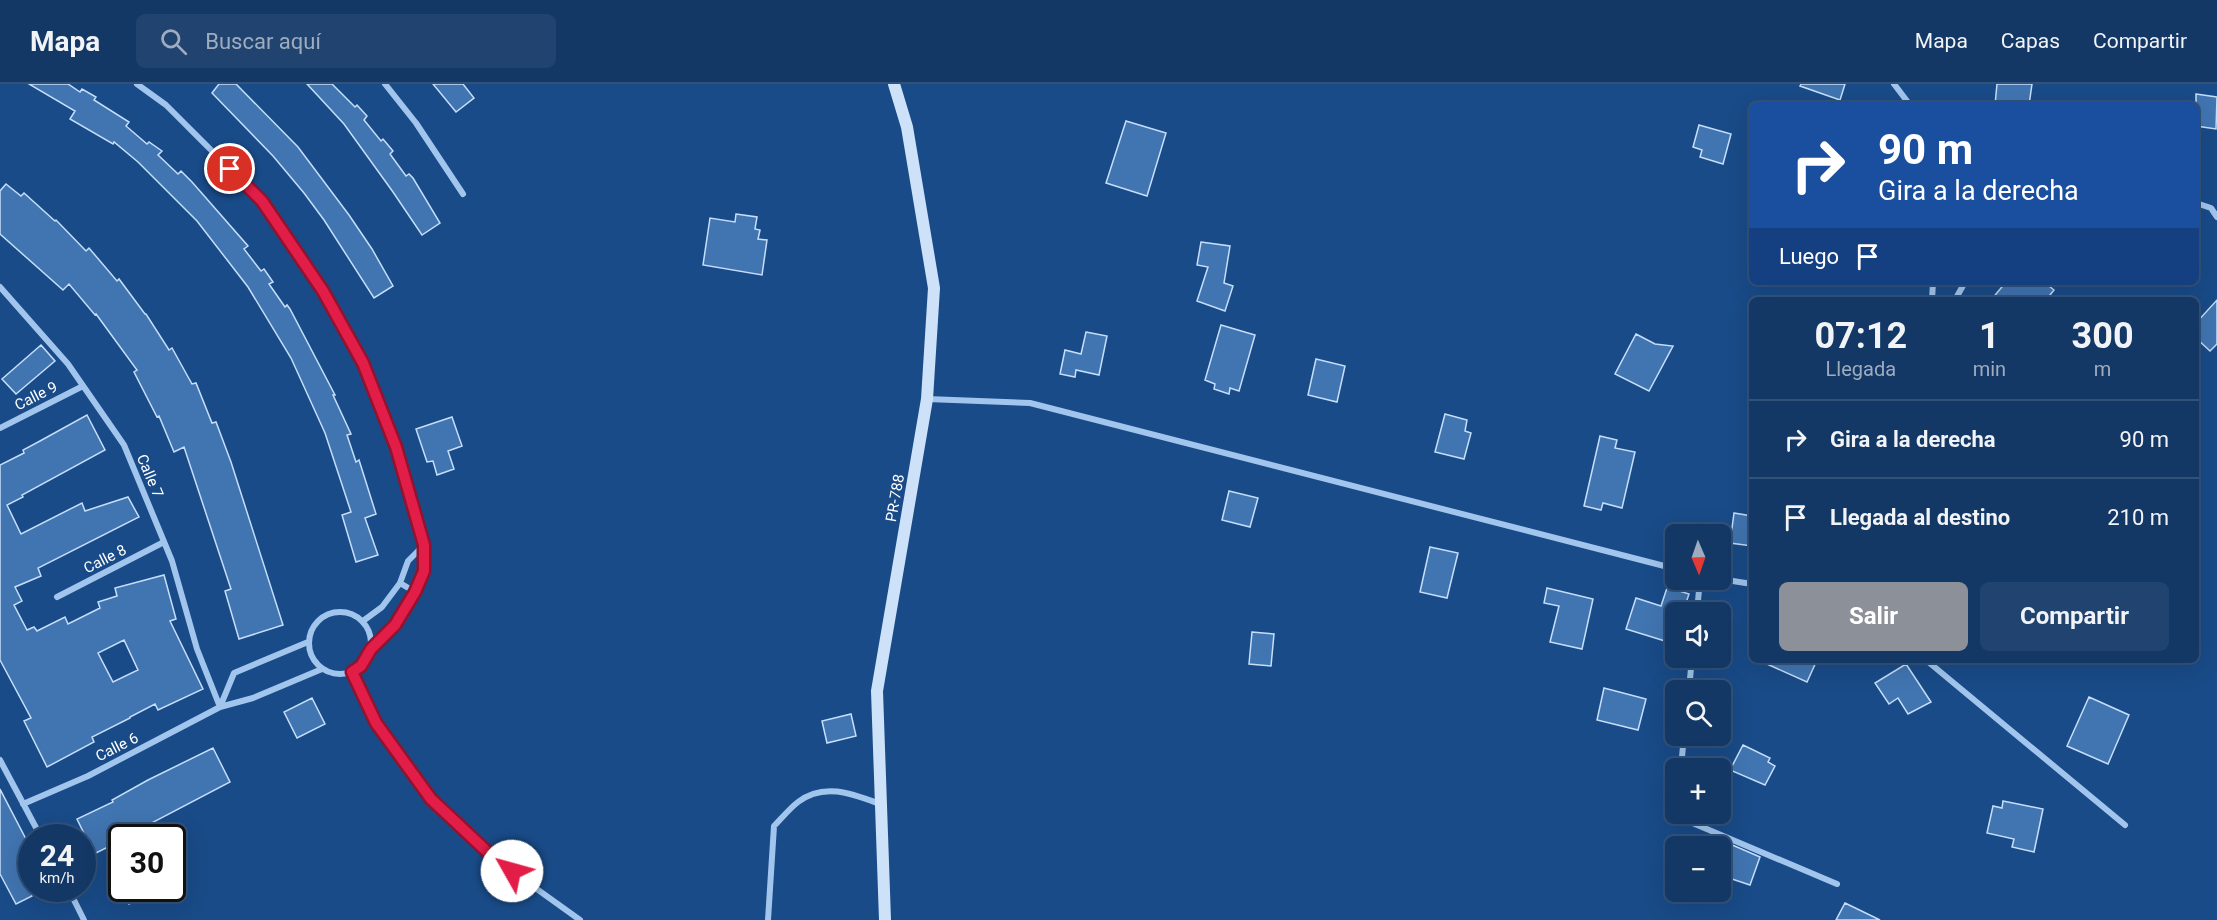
<!DOCTYPE html>
<html lang="es">
<meta charset="utf-8">
<style>
:root{--surface:#133866;--page:#20436f;--text:#f1f3f6;--muted:#9dacbf;--line:#32527a;--accent:#8c9099}
body{margin:0;font-family:Roboto,sans-serif;background:var(--page);color:var(--text);height:100vh;display:flex;flex-direction:column;font-size:22px;white-space:nowrap}
*{box-sizing:border-box;margin:0}
p{font-size:20px;color:var(--muted)}
.icon{flex:none;width:33px;height:33px;fill:none;stroke:currentColor;stroke-width:2;stroke-linecap:round;stroke-linejoin:round}
.map{position:relative;flex:1;overflow:hidden}
.sheet{position:absolute;left:1749px;top:213px;width:450px;height:366px;display:flex;flex-direction:column;background:var(--surface);border-radius:9px;box-shadow:0 6px 24px #0002,0 0 0 2px var(--line)}
.sheet>*{flex:none}
.banner{position:absolute;left:1749px;top:18px;width:450px;height:183px;border-radius:9px;box-shadow:0 6px 24px #0002,0 0 0 2px var(--line);background:#1a4fa0;color:#fff;overflow:hidden}
.needle{width:39px;rotate:178deg}
.buttons{position:absolute;left:1665px;top:440px;display:grid;gap:12px}
.buttons a{display:grid;place-items:center;width:66px;height:66px;border-radius:9px;background:var(--surface);box-shadow:0 6px 24px #0002,0 0 0 2px var(--line);font-size:30px}
.speed{position:absolute;left:18px;top:740px;display:flex;gap:12px;font-size:30px;font-weight:700;text-align:center}
.speed>*{display:grid;place-content:center;width:78px;height:78px;border-radius:50%;background:var(--surface);box-shadow:0 6px 24px #0002,0 0 0 2px var(--line);line-height:1}
.speed small{font-size:15px;font-weight:400}
.speed .limit{border:3px solid #111;border-radius:9px;background:#fff;color:#111}
.pin{position:absolute;display:grid;place-items:center;width:51px;height:51px;color:#fff;margin:-26px;border:3px solid #fff;border-radius:50%;box-shadow:0 2px 6px #0007}
.me{position:absolute;width:66px;margin:-33px;rotate:308deg;stroke-linejoin:round;filter:drop-shadow(0 0 4px #0008)}
.turn{display:flex;align-items:center;gap:21px;height:126px;padding:0 30px;font-size:27px}
.turn .icon{width:78px;height:78px;stroke-width:2.5}
.turn b{display:block;font-size:42px;line-height:51px}
.then{display:flex;align-items:center;height:57px;padding:0 30px;background:#0003;gap:12px;font-size:22px}
.eta{display:flex;justify-content:space-evenly;align-items:center;height:102px;text-align:center}
.eta b{font-size:36px;font-weight:700;line-height:42px}
.action{display:flex;gap:12px;margin-top:auto;padding:12px 30px}
.action a{flex:1;height:69px;border-radius:9px;background:var(--accent);color:#fff;font-size:24px;font-weight:700;line-height:69px;text-align:center}
.action a+a{background:var(--page);color:var(--text)}
ul{padding:0;list-style:none}
li{display:flex;align-items:center;gap:18px;height:78px;padding:0 30px;border-top:2px solid var(--line)}
li div{flex:1}
li b{display:block;font-size:22px}
li em{font-style:normal}
header{display:flex;align-items:center;gap:36px;box-sizing:border-box;height:84px;padding:0 30px;background:var(--surface);border-bottom:2px solid var(--line)}
header strong{font-size:28px}
nav{display:flex;gap:33px;margin-inline-start:auto;font-size:21px}
.search{width:420px;height:54px;background:var(--page);display:flex;align-items:center;gap:15px;box-sizing:border-box;padding:0 21px;border-radius:9px;color:var(--muted);font-size:22px}
.map>svg:first-child{display:block}
</style>
<header>
<strong>Mapa</strong>
<div class="search"><svg class="icon" aria-label="search" viewBox="0 0 24 24"><circle cx="10" cy="10" r="6"/><path d="M15 15l6 6"/></svg>Buscar aquí</div>
<nav><a>Mapa</a><a>Capas</a><a>Compartir</a></nav>
</header>
<div class="map">
<svg width="2217" height="836" viewBox="0 0 2217 836">
<rect width="100%" height="100%" fill="#194b88"/>
<path fill="#4175b1" stroke="#c6def9" stroke-width="1.5" fill-rule="evenodd" d="M29,0H68L80,8L82,5L96,13L94,16L129,38L126,42L147,60L149,58L162,67L158,71L178,90L181,87L192,98L248,162L244,165L261,187L264,185L273,198L269,200L285,223L287,221L290,225L335,311H333L351,350L347,351L356,378L359,376L376,430L365,434L378,471L356,478L342,431L351,428L325,349L291,274L248,203L197,137L138,78L114,58L113,60L70,35L75,27Z
M219,0H236L298,63L349,131L372,165L393,202L374,214L324,136L304,109L273,72L212,9Z
M307,0H332L355,23L357,21L367,32L364,36L381,57L383,55L393,67L390,70L406,92L409,90L413,94L440,139L422,151L393,108L344,40Z
M433,0H463L474,14L456,28Z
M1801,0H1845L1840,16L1800,2Z
M1997,0H2032L2029,21H1995Z
M2196,10L2217,13L2216,45L2196,42Z
M1126,37L1166,49L1147,112L1106,99Z
M1699,41L1731,50L1723,80L1700,73L1702,66L1693,63Z
M6,100L21,112L24,109L55,137L56,136L86,167L89,164L117,197L119,195L145,230H146L169,266L172,264L192,300L196,299L212,339L216,338L231,378L283,541L239,555L225,507L231,505L184,363L174,368L159,332L157,333L134,288L137,286L96,230L95,231L69,200L63,206L0,150V107Z
M736,130L757,133L755,145L760,146L758,155L767,156L762,191L703,181L710,134L735,138Z
M1201,158L1230,162L1224,199L1233,202L1225,227L1197,217L1208,183L1197,181Z
M2006,198H2044L2054,206L2046,216H1991Z
M2217,216V260L2210,267L2196,254V239Z
M1221,241L1255,251L1239,307L1230,304L1229,310L1214,305L1215,300L1205,296Z
M1086,248L1107,252L1099,291L1076,286L1075,293L1060,290L1065,266L1081,270Z
M1636,250L1655,260L1673,262L1649,307L1615,290Z
M41,261L55,277L16,310L2,295Z
M1316,275L1345,282L1337,318L1308,311Z
M1445,330L1467,336L1465,347L1471,349L1464,375L1435,368Z
M87,331L105,366L22,411L23,413L7,421L21,450L82,419L85,427L128,413L139,433L38,484L41,492L15,503L22,517L14,521L27,546L34,543L37,547L65,533L68,540L100,524L98,518L117,512L115,504L164,491L176,535L170,537L203,605L158,626L155,620L130,633V634L92,653L94,658L47,683L24,637L31,634L0,576V381L24,369L23,366L40,357ZM124,556L138,586L113,598L98,569Z
M452,333L462,362L448,367L454,385L437,391L433,377L427,378L416,345Z
M1600,352L1617,356L1615,364L1635,368L1622,424L1603,419L1601,426L1584,422Z
M1229,407L1258,414L1250,443L1222,436Z
M1734,429L1752,432V462L1730,459Z
M1430,463L1458,469L1447,514L1420,508Z
M1672,489L1676,490V506L1689,510L1683,528H1676V535L1672,534L1665,557L1626,545L1636,514L1661,522Z
M1547,504L1593,515L1582,565L1550,558L1559,522L1544,519Z
M1252,548L1274,550L1271,582L1249,580Z
M1758,576H1817L1807,598Z
M1906,580L1931,618L1908,630L1898,614L1889,620L1875,599Z
M1604,604L1646,615L1638,646L1597,636Z
M2089,613L2129,631L2108,680L2067,662Z
M312,614L325,640L297,654L284,628Z
M851,630L856,652L827,659L822,637Z
M1743,661L1770,674L1768,678L1775,682L1765,701L1730,686Z
M213,664L230,698L140,745L143,753H122V756L94,770L77,735L113,718L112,716L148,696Z
M0,705L27,757L32,755V812L16,820L0,790Z
M2003,717L2043,725L2034,768L2012,763L2014,755L1987,749L1993,722L2002,724Z
M1730,760L1760,773L1750,801L1720,791Z
M120,804H160L129,820Z
M1845,819L1880,836H1836Z"/>
<g fill="none" stroke-linecap="round" stroke-linejoin="round">
<path stroke="#a1c5ed" stroke-width="6" d="M137,0L166,21L262,117L323,207L363,279L396,364L424,461
M385,0L416,39L463,110
M1894,0L1910,21
M2196,119L2211,124L2217,133
M0,203L68,280L124,361L172,477L197,565L220,623L88,692L23,720
M1932,216L1933,198
M1955,216L1965,198
M927,315L1030,319L1676,485
M0,344L83,302
M1720,495L1752,500
M400,499L415,508
M57,513L164,458
M309 559a31 31 0 1 1 62 0a31 31 0 1 1-62 0Z
M1697,528L1700,495
M363,537L382,523L400,499L408,477L424,461C424,469 425,480 423,489C414,519 393,544 371,565
M308,558L234,589L220,623L253,614L322,585
M1926,576L2125,741
M352,588L376,639L431,715L495,775L580,836
M1689,606L1692,573
M0,676L41,753
M1681,684L1684,651
M1676,729V732L1837,800
M68,804L84,836
M768,836L774,742C782,734 789,725 798,718C824,698 853,710 880,720"/>
<path stroke="#cde1f9" stroke-width="12" d="M885,836L877,607L927,315L934,204L907,43L894,0"/>
</g>
<g fill="none" stroke-linecap="round" stroke-linejoin="round">
<g stroke="#92132f" stroke-width="15">
<path id="route" d="M230,85L262,117L323,207L363,279L396,363L424,461V487L415,508L395,541L371,565L361,582L352,588L376,639L431,715L495,775L512,787"/>
</g>
<use href="#route" stroke="#e11d48" stroke-width="10"/>
</g>
<g text-anchor="middle" dominant-baseline="central" stroke-width="4.5" stroke-linejoin="round" paint-order="stroke">
<g font-size="15" fill="#fff" stroke="#194b88">
<text transform="translate(36 312) rotate(-27)">Calle 9</text>
<text transform="translate(150 392) rotate(67)">Calle 7</text>
<text transform="translate(895 414) rotate(-80)">PR-788</text>
<text transform="translate(105 475) rotate(-27)">Calle 8</text>
<text transform="translate(117 663) rotate(-27)">Calle 6</text>
</g>
</g>
</svg>
<div class="buttons">
<a><svg class="needle" viewBox="-14 -14 28 28"><path d="M0-13l5 13h-10z" fill="#e53935"/><path d="M0 13l5-13h-10z" fill="#9dacbf"/></svg></a>
<a><svg class="icon" aria-label="sound" viewBox="0 0 24 24"><path d="M4 9h4l5-4v14l-5-4H4zM17 9q2 3 0 6"/></svg></a>
<a><svg class="icon" aria-label="search" viewBox="0 0 24 24"><circle cx="10" cy="10" r="6"/><path d="M15 15l6 6"/></svg></a>
<a>+</a>
<a>−</a>
</div>
<div class="speed"><div>24<small>km/h</small></div><div class="limit">30</div></div>
<div class="pin" style="left:230px;top:85px;background:#d93025"><svg class="icon" aria-label="arrive" viewBox="0 0 24 24"><path d="M6 21V4h12l-3 4 3 4H6"/></svg></div>
<svg class="me" style="left:512px;top:787px" viewBox="-20 -20 40 40"><circle r="19" fill="#fff"/><path d="M0-13L10 11 0 6-10 11z" fill="#e11d48"/></svg>
<div class="banner">
<div class="turn"><svg class="icon" aria-label="right" viewBox="0 0 24 24"><path d="M7 20v-9h11M14 6l5 5-5 5"/></svg><div><b>90 m</b>Gira a la derecha</div></div>
<div class="then">Luego<svg class="icon" aria-label="arrive" viewBox="0 0 24 24"><path d="M6 21V4h12l-3 4 3 4H6"/></svg></div>
</div>
<section class="sheet">
<div class="eta">
<div><b>07:12</b><p>Llegada</p></div>
<div><b>1</b><p>min</p></div>
<div><b>300</b><p>m</p></div>
</div>
<ul>
<li><svg class="icon" aria-label="right" viewBox="0 0 24 24"><path d="M7 20v-9h11M14 6l5 5-5 5"/></svg><div><b>Gira a la derecha</b></div><em>90 m</em></li>
<li><svg class="icon" aria-label="arrive" viewBox="0 0 24 24"><path d="M6 21V4h12l-3 4 3 4H6"/></svg><div><b>Llegada al destino</b></div><em>210 m</em></li>
</ul>
<div class="action"><a>Salir</a><a>Compartir</a></div>
</section>
</div>
